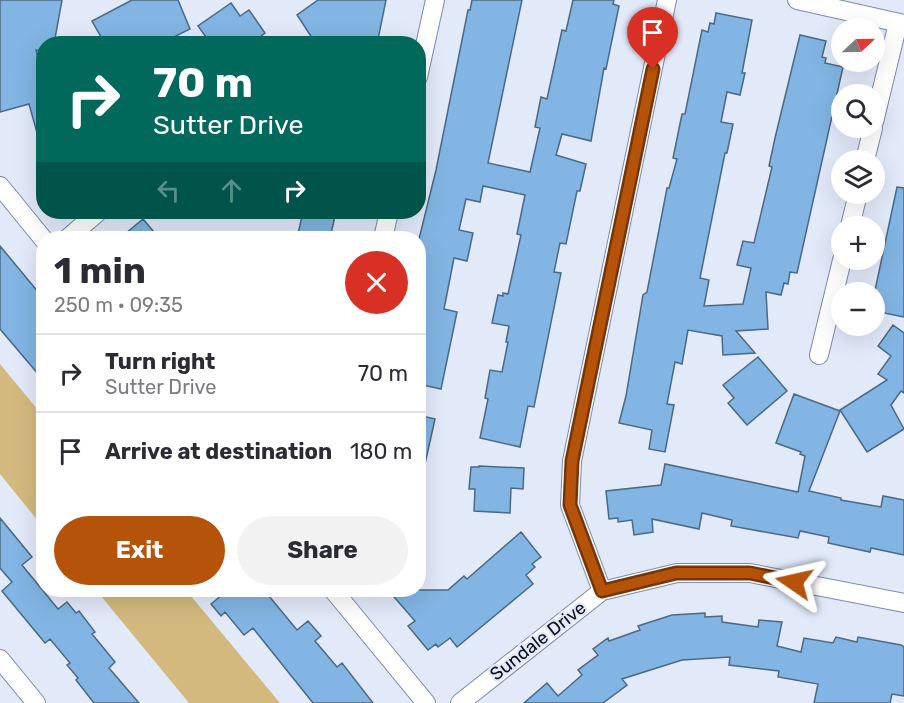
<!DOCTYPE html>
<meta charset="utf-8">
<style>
:root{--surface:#fff;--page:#f2f2f3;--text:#2b2b33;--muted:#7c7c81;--line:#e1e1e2;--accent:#b45309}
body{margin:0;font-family:Rubik,sans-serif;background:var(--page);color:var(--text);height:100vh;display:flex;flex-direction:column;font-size:22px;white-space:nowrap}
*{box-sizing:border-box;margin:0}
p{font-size:20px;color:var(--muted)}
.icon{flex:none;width:33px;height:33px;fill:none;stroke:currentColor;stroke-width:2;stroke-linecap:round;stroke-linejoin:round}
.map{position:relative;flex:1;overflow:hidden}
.sheet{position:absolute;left:36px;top:231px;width:390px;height:366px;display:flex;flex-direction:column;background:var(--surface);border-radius:24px;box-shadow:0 6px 24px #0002}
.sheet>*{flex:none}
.guide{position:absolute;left:36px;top:36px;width:390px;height:183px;border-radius:24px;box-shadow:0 6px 24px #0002;background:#00695c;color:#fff;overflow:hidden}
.needle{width:39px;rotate:68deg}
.tools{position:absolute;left:831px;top:18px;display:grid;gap:12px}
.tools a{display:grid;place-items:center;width:54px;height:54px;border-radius:50%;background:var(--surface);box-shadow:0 6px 24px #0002;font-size:30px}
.pin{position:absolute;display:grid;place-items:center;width:51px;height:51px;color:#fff;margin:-62px -26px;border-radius:50% 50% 50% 0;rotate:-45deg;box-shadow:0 0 6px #0007}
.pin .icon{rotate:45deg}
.me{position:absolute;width:66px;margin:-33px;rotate:281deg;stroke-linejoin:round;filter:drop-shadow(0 0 4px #0008)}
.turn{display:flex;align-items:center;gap:21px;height:126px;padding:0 18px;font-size:27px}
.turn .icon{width:78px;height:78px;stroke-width:2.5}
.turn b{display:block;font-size:42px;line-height:51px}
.lanes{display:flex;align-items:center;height:57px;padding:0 18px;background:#0003;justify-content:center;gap:30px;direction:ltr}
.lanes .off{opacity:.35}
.round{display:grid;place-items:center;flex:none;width:63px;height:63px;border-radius:32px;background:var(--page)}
.summary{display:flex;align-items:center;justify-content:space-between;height:102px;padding:0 18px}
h1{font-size:36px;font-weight:700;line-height:45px}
.primary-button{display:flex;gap:12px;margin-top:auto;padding:12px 18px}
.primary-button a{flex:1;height:69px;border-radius:36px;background:var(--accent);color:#fff;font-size:24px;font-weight:700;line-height:69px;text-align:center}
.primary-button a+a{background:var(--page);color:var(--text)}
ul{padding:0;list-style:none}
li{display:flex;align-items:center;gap:18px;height:78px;padding:0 18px;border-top:2px solid var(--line)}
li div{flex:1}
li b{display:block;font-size:22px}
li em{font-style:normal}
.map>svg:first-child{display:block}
</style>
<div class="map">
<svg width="904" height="703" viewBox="0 0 904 703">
<rect width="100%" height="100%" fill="#e2e9f9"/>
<path fill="#d3b97e" d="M0,364L43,416V527L0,474Z
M96,590H186L280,703H189Z"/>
<path fill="#82b5e3" stroke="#4a6985" stroke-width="1.5" d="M0,0H62L54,44H44V52L36,50L44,79V139L39,140L29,104L0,112Z
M132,0H178L190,29L160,44H105L92,21Z
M318,0H386L377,44H316L297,15Z
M472,0H522L488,163L530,172L540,128L535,127L541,97L547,99L562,30L566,31L573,0H614L613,4L619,6L606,69L604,68L591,141L562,134L556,155L586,164L580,191H577L566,244L560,243L554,272L561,273L534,407L528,406L520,447L480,438L488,399L485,398L490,370L502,372L508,342H506L509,326L492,323L498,295L503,296V293L508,294L521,235L517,234L525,195L483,186L480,202L466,199L459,230L473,233L467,261L454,258L444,309L457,312L441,389L418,384V243L436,170L468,10H470Z
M231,3L240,16L249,10L265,33L251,44H211L198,26Z
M716,13L752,20L742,73H745L740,95L727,92L721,122L733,124L727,153H725L700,278L709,280L704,306L743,304L751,268L737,265L743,241L754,243L772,167L769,166L775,138L800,35L826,41L822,57L826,58L825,63L843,67L797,273L790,272L788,284L784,283L781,295L766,292L768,329L736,331L755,353L723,355L722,336L688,330L682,364L675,362L667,404L674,405L665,452L649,449L652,430L619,423L626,396L643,295L647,292L667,188H669L677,159L673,158L682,114H685L702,30L708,32L710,23L714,24Z
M897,187L904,188V317L874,311V295Z
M303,212H336L330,238H297Z
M143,219L159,238H120Z
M0,246L44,299V381L0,329Z
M893,325L904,333V393L901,391L891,405L904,429L867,452L840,410L887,380L878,374L891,356L878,346Z
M758,357L787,391L747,425L728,403L734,398L723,385Z
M794,394L840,411L809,491L841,498V500L881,507L883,496L904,500V555L871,548L870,552L828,543L829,537L800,531L798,538L748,529L731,526L732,520L702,513L699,529L652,519L653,532L634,535L632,520L618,522V518L609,519L606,491L661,485L665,464L798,492L805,456L800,454L801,452L776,443Z
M418,415L435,419L425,464L418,463Z
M479,466L524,468L523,489L511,488L510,513L474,511L475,489H469L471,467H479Z
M0,518L32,557L22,565L58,609L67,602L76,613L79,611L95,632L92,634L115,662L109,668L139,703H94L76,680L78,678L67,665L70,663L50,639L45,643L2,591L12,582L0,568Z
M521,532L541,557L532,564L535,567L526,575L533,584L457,647L450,638L438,647L436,644L428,650L408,626L415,621L388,590H448L464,576L467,579Z
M228,590H264L297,630L308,621L321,636L315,641L337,667L342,663L373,703H313L253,628L244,635L225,612L221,616L211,604Z
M705,613V617L722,616V622L758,627L759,620L782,622L777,646L801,652L804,638L833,643L836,637L857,642L858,637L901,645L904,647V696L892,694L890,703H814L818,684L778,677L779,671L729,665L730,657L682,660L622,679L627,685L603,703H524L547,683L558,696L582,675L578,670L598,655L593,649L608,638L609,641L640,630L638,626L672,615Z"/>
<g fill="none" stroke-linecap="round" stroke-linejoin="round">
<g stroke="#7b8aae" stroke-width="20">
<path id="street" d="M797,0L904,24
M418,77L435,0
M874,122L898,23
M865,160L873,128
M0,186L44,240
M850,226L858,194
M68,238L98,212
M383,238L389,212
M819,355L842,260
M333,590L426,703
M602,591L570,505L572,461L667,0
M0,659L36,703
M460,703L602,591L677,573H750L904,603"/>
</g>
<use href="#street" stroke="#fff" stroke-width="18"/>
</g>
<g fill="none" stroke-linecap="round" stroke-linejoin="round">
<g stroke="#753606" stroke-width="15">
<path id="route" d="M653,69L572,461L570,505L602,591L676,573H750L794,582"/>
</g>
<use href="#route" stroke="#b45309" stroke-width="10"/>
</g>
<g text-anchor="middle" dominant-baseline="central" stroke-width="5" stroke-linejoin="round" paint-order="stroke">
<g font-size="18" fill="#090e1b" stroke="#e2e9f9">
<text transform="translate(538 641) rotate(-38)">Sundale Drive</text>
</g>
</g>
</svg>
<div class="tools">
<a><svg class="needle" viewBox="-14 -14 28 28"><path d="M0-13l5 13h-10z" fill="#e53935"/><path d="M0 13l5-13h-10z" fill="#7c7c81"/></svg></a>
<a><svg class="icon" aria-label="search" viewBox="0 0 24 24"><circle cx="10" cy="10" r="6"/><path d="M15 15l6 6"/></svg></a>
<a><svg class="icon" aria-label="layers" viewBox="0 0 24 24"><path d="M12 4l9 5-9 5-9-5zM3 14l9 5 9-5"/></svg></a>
<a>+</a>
<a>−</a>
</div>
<div class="pin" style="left:653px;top:69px;background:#d93025"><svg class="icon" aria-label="arrive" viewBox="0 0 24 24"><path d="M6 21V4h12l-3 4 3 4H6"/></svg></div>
<svg class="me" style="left:794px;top:582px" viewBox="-20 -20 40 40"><path d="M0-17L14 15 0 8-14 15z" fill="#b45309" stroke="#fff" stroke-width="4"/></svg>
<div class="guide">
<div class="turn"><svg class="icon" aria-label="right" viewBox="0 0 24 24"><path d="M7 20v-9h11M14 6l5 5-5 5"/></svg><div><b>70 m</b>Sutter Drive</div></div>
<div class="lanes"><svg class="icon off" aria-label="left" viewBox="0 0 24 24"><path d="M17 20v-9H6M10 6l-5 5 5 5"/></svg><svg class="icon off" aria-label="ahead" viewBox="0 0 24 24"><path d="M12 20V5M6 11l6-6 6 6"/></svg><svg class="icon" aria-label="right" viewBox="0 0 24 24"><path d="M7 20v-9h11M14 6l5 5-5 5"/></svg></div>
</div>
<section class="sheet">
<div class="summary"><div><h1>1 min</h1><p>250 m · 09:35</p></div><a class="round" style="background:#d93025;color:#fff"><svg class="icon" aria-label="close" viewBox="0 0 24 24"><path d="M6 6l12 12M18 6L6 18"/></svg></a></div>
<ul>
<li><svg class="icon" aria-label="right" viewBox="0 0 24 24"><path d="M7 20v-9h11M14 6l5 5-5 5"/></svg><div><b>Turn right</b><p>Sutter Drive</p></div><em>70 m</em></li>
<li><svg class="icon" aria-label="arrive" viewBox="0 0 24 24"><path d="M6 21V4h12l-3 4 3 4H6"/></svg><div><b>Arrive at destination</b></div><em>180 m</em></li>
</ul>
<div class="primary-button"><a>Exit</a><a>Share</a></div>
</section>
</div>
